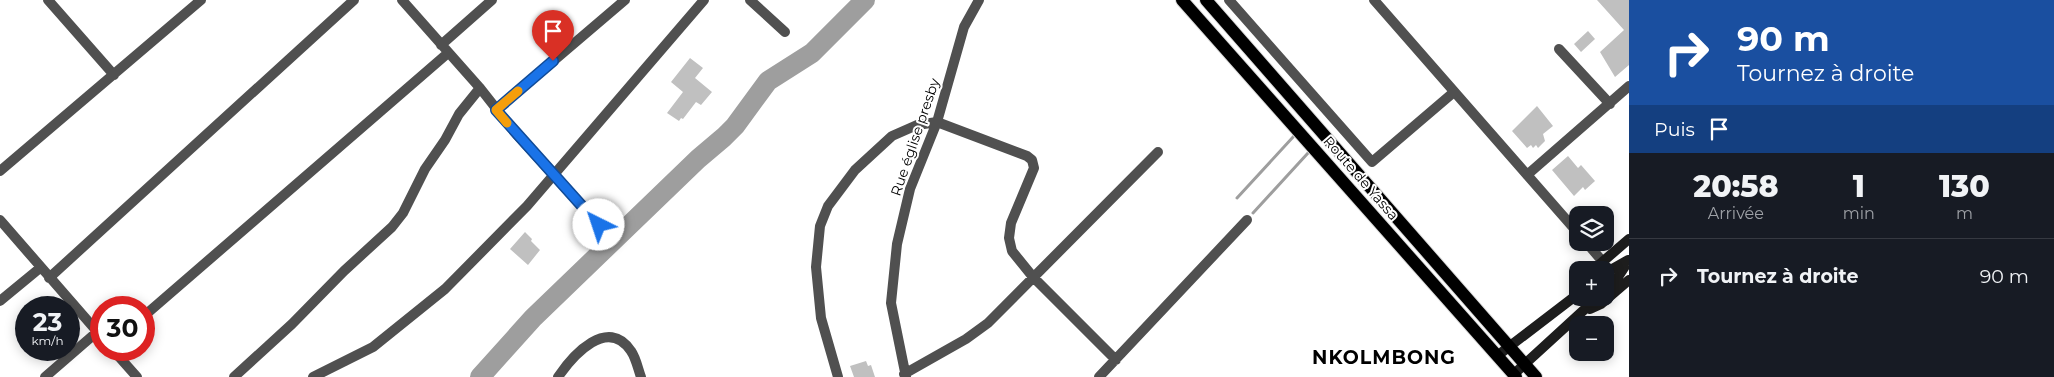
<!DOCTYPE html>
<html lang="fr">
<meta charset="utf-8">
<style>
:root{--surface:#171b24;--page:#242831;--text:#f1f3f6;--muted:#9ea1a6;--line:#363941}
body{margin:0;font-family:Montserrat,sans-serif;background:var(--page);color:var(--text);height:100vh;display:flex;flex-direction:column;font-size:19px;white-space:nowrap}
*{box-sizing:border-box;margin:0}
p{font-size:16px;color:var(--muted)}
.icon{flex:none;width:28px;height:28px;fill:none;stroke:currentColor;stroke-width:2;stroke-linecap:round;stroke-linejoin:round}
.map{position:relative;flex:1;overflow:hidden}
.panel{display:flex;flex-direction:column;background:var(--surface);width:425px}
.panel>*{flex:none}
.banner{background:#1a4fa0;color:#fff;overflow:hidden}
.tools{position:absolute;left:1569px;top:206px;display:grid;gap:10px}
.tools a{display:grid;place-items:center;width:45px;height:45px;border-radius:10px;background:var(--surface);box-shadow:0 2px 12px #0003;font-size:25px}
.speed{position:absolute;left:15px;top:296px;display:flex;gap:10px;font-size:25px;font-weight:700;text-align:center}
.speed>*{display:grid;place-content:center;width:65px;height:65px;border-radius:50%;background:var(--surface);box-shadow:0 2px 12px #0003;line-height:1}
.speed small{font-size:12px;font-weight:400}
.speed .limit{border:8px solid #d22;background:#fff;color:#111}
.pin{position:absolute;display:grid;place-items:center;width:42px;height:42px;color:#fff;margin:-51px -21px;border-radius:50% 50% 50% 0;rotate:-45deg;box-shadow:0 0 5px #0007}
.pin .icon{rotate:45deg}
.me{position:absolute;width:55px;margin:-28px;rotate:319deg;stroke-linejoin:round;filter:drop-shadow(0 0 4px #0008)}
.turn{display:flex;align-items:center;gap:18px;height:105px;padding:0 25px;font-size:22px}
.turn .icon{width:65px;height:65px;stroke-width:2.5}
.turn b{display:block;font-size:35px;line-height:42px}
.then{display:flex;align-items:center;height:48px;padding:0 25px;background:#0003;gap:10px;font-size:19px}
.eta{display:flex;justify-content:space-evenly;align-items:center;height:85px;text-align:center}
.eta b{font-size:30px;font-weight:800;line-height:35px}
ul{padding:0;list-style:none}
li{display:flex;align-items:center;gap:15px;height:75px;padding:0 25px;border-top:1px solid var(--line)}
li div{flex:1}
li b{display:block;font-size:19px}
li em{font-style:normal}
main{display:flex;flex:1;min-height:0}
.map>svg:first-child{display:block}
</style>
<main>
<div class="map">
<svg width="1629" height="377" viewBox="0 0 1629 377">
<rect width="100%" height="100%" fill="#fff"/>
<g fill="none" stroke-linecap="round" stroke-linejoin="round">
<path stroke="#9e9e9e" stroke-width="3" d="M1237,198L1294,136
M1253,213L1308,153"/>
<path stroke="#9e9e9e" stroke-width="20" d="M480,377L533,318L698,159L724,137L735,126L768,81L812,53L865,0"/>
</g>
<path fill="#c0c0c0" d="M1597,0H1629V65L1615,77L1600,52L1624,30Z
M1588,31L1595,39L1581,52L1574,44Z
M690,58L703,68L695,78L712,92L701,105L696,102L683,119L681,118L679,121L667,113L683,92L671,82Z
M1537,106L1553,126L1543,134L1545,141L1538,148L1536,145L1533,148L1531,145L1527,148L1512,131Z
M1568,156L1578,168L1581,165L1595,181L1585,190L1583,187L1574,196L1552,170Z
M525,232L532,239L531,241L540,250L528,265L510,249Z
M866,361L868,366L871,365L875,377H854L850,366Z"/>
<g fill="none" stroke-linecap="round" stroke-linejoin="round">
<g stroke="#dbdbdb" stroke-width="14">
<path id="primary" d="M1182,0L1516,377
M1206,0L1536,377"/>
</g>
<path stroke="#505050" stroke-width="10" d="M48,0L114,75
M402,0L480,88L517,135L599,225
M750,0L785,32
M1229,0L1372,162L1454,92
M1374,0L1578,233
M441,45L492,0
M1559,49L1610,104
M496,110L625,0
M0,171L201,0
M1527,175L1629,86
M0,220L101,336
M1586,242L1603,262
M49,278L354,0
M0,301L40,268
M144,316L448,53
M113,350L137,377
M904,374L966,339L988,323L1158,152
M45,377L97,332
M234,377L292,324L344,271L392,227L403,213L425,169L445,140L459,114L480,88
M313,377L373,347L445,289L527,206L704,0
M558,377C573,355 608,316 631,351C636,358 638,369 641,377
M838,377L821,318L816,267L820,226L828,206L855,170L892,136L917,125L937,122L1027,156L1032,160L1034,168L1011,223L1009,238L1012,251L1033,277L1116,360
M906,377L891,303L897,244L910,189L937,122L964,27L979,0
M1099,377L1247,220"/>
<path stroke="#1d1d1d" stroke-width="10" d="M1593,270L1629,239
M1605,273L1628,260
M1605,290L1616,280L1629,260
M1590,309L1601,304L1629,280
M1497,356L1578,294
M1514,374L1597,298"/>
<use href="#primary" stroke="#000" stroke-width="12"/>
</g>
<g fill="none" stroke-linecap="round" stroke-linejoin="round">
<g stroke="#114b97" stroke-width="12">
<path id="route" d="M553,61L496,110L599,225"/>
</g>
<use href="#route" stroke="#1a73e8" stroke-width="9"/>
<path stroke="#f59e0b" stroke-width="9" d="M507,123L496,110L518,91"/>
</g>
<g text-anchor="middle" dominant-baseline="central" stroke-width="4" stroke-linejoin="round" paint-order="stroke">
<g font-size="14" fill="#000" stroke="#fff">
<text transform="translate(915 137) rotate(-71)">Rue église presby</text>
<text transform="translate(1361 178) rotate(49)">Route de Yassa</text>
</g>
<g font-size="19" font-weight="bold" letter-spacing="1" fill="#000" stroke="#fff">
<text x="1384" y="357">NKOLMBONG</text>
</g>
</g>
</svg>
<div class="tools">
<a><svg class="icon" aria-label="layers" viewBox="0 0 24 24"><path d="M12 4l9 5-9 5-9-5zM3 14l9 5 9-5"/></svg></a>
<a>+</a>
<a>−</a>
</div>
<div class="speed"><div>23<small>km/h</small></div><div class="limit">30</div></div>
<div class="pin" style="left:553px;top:61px;background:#d93025"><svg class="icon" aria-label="arrive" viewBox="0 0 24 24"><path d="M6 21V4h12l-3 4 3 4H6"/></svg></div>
<svg class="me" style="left:599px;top:225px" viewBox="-20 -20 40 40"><circle r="19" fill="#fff"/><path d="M0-13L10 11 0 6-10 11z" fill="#1a73e8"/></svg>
</div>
<section class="panel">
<div class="banner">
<div class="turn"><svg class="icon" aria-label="right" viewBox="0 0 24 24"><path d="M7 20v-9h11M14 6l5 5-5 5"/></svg><div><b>90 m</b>Tournez à droite</div></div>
<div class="then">Puis<svg class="icon" aria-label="arrive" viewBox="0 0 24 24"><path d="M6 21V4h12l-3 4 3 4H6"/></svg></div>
</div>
<div class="eta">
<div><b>20:58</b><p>Arrivée</p></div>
<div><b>1</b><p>min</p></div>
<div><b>130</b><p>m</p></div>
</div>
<ul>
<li><svg class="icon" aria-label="right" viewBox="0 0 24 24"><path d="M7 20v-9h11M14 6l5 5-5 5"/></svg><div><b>Tournez à droite</b></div><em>90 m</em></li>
</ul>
</section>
</main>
